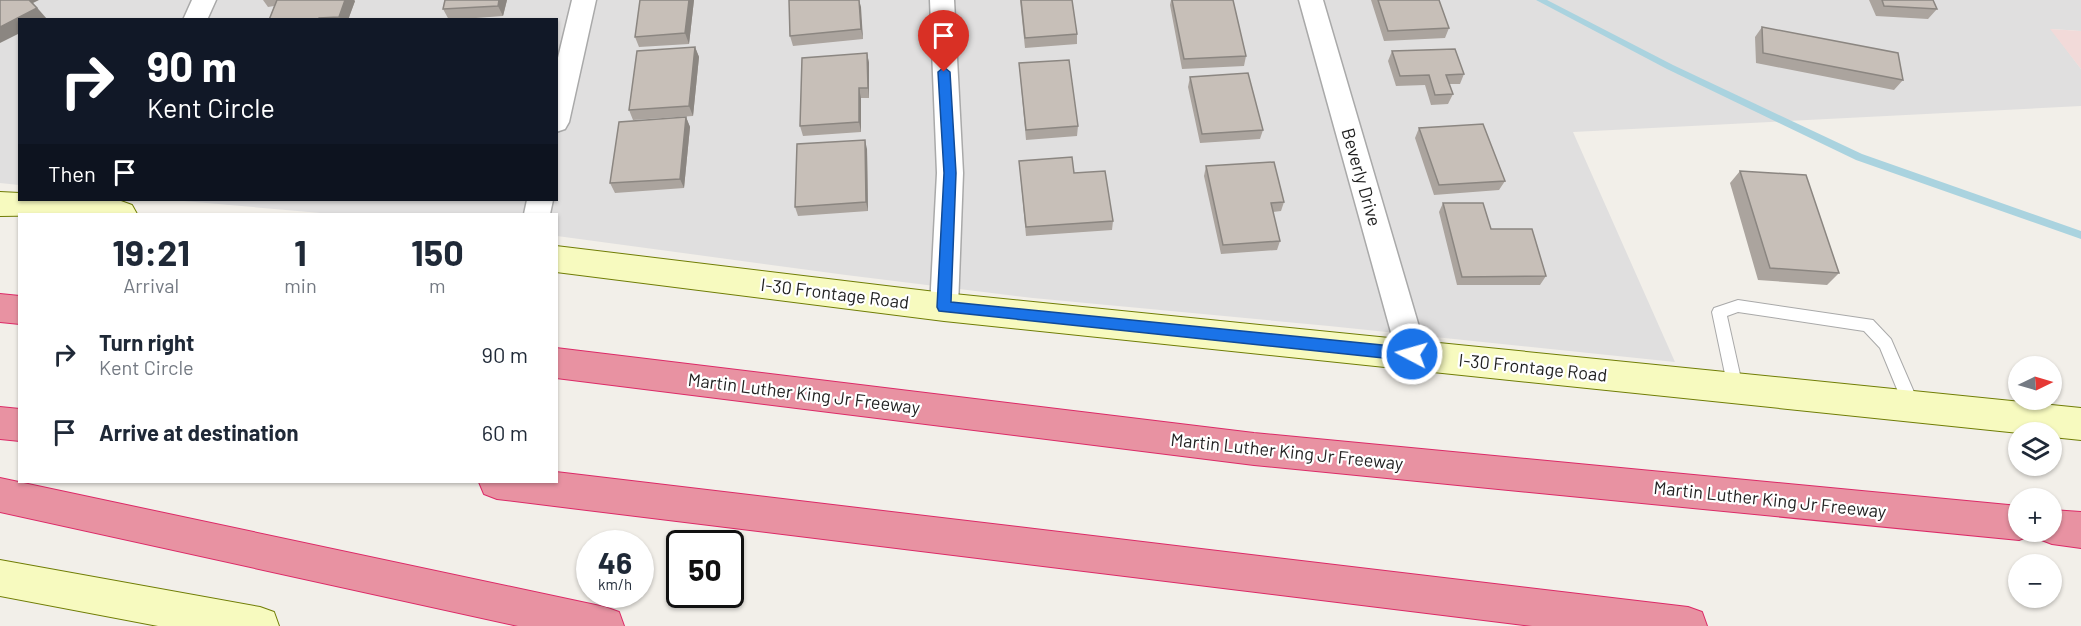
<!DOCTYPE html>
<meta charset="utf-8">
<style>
:root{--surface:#fff;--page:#f6f6f7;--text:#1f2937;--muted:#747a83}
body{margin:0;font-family:Barlow,sans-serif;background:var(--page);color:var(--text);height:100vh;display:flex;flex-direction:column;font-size:22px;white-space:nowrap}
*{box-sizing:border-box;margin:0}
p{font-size:20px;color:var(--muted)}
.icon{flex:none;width:33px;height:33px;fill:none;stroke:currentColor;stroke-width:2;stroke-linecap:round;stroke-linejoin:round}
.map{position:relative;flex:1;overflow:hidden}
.sheet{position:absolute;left:18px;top:213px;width:540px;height:270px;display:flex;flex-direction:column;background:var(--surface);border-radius:0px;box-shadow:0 2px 4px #0004}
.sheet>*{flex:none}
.top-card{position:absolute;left:18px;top:18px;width:540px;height:183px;border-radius:0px;box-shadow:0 2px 4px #0004;background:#111827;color:#fff;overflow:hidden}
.needle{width:39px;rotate:85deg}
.fabs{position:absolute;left:2008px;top:356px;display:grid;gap:12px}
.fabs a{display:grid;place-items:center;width:54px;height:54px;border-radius:50%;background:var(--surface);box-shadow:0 2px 4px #0004;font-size:30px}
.speed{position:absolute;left:576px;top:530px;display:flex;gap:12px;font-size:30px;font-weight:700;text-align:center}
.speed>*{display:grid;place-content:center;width:78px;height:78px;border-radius:50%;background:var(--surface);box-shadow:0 2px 4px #0004;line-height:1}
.speed small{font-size:15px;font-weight:400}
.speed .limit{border:3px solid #111;border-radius:9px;background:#fff;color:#111}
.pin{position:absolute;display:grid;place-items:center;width:51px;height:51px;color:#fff;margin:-62px -26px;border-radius:50% 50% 50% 0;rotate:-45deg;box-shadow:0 0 6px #0007}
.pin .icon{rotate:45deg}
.me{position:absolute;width:66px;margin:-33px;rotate:276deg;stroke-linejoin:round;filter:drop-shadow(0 0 4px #0008)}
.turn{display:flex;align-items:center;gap:21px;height:126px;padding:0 30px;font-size:27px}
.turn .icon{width:78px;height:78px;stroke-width:2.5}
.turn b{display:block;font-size:42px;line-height:51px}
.then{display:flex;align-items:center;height:57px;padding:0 30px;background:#0003;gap:12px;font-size:22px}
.eta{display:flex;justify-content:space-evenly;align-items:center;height:102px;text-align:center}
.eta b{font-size:36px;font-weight:700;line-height:42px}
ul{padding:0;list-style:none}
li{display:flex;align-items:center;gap:18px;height:78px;padding:0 30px}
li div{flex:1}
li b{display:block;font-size:22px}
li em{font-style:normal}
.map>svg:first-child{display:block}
</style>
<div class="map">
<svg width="2081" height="626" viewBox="0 0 2081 626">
<rect width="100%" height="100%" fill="#f2efe9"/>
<path fill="#e0dfdf" d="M0,0H2081V31L2051,29L2081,69V106L1573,132L1675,362L1329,326L1033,298L846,275L557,236L556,214H332L172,200H556V20H20L19,185L0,183Z"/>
<path fill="#f2dad9" d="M2050,29L2081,31V69Z"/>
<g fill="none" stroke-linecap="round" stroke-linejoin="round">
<path fill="#aad3df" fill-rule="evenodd" d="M1536,0H1547L1673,65L1862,154L2081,231V239L1856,160L1667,69Z"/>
<g stroke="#a9a9a9" stroke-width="2">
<path id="service" d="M1738,300L1873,320L1891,339L1920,406L1918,411L1912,413L1906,411L1880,348L1864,331L1738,312L1727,316L1743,388L1741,393L1735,395L1729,393L1712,312L1714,308Z"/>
</g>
<g stroke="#a9a9a9" stroke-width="3">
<path id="minor" d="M192,0H216L207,20H183Z
M572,0H596L569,122L565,129L556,132V66Z
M930,0H954L963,173L958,307L954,315L944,319L934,315L930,307L937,173Z
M1299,0H1323L1427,354L1422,363L1412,367L1402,363L1397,354Z
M527,200H553L550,214H524Z"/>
</g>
<g stroke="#707d05" stroke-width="2">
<path id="secondary" d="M0,192L20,193V200L121,201L132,205L137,214L0,216Z
M556,246L944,293L2081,408V440L2052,437V432L2019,433L944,321L556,272Z
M0,560L260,607L274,612L279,626H158L0,596Z"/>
</g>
<g stroke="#dc2a67" stroke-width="2">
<path id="motorway" d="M0,294L20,296V324L0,322Z
M556,348L1254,433L2019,506V531H2034L2032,535L2019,540L1254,465L556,378Z
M0,407L20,409V441L0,439Z
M556,472L1688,607L1702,612L1707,626H1532L497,499L484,494L479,482H556Z
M0,478L605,607L619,612L624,626H518L0,512Z
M2052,510L2081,512V548L2052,544L2039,539L2035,531H2052Z"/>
</g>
<use href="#service" fill="#fff" fill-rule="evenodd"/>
<use href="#minor" fill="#fff" fill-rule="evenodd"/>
<use href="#secondary" fill="#f7fabf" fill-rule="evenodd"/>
<use href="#motorway" fill="#e892a2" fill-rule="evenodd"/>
</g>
<path fill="#aba49e" d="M263,0H354L355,1L348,20H269L274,6L268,7Z
M445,0H507L503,16L449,20L443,9Z
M640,0H694L689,44L639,47L635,37Z
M859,0L863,39L793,46L790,36Z
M1020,0H1072L1077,34V44L1025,48Z
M1171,0H1233L1246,56L1244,66L1182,69L1170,5Z
M1371,0H1439L1449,28L1445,38L1384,41Z
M1869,0H1933L1937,9L1928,19L1876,16Z
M1762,27L1903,80L1894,90L1756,63L1755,37Z
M695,47L699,57L693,116L633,120L629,110Z
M1392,51L1464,74L1460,84H1449L1453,94L1448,104L1431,105L1425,85L1396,86L1388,61Z
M867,53L869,63V98H861V132L803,136L800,126Z
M1019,63L1078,126L1077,136L1026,140Z
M1190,77L1263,130L1260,139L1200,143L1188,87Z
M686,117L690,127L684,188L615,193L610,183Z
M1419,128L1505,181L1499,190L1434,195L1415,138Z
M867,149L868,211L798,216L795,207Z
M1019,161L1074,173L1113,221L1112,230L1026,236Z
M1206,166L1284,202L1281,211L1273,212L1280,241L1277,250L1221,254L1204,176Z
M1740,171L1839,273L1827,285L1758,280L1730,183Z
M1443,203L1491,229L1546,276L1540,285H1457L1439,212Z"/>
<path fill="#8b8681" d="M29,0H39L33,3L47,19L45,20H20V33L0,43V27Z
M345,0H354L355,1L348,20H341L339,17Z
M499,0H507L503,16L498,6Z
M689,0H694L689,44L685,33Z
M859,0L861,7L863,39L861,29Z
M695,47L699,57L693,116L689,106Z
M867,53L869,63V98L868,88Z
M859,88L861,98V132L859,122Z
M686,117L690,127L684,188L680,179Z
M865,140L867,149L868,211L866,202Z"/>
<path fill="#c7bfb8" stroke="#8b8681" stroke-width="1.5" d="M0,0H29L37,8L0,27Z
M277,0H345L339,17L319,18L318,20H269Z
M445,0H499L498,6L443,9Z
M640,0H689L685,33L635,37Z
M789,0H859L861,29L790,36Z
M1021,0H1072L1077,34L1025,38Z
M1172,0H1233L1246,56L1184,59Z
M1378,0H1439L1449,28L1388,31Z
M1882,0H1933L1937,9L1884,6Z
M1762,27L1898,53L1903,80L1763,53Z
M695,47L689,106L629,110L637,51Z
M1455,49L1464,74L1446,75L1453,94L1435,95L1429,75L1400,76L1392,51Z
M867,53L868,88H859V122L800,126L802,58Z
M1069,60L1078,126L1026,130L1019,63Z
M1248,73L1263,130L1202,134L1190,77Z
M686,117L680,179L610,183L619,122Z
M1483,124L1505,181L1439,185L1419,128Z
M865,140L866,202L795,207L797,144Z
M1072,157L1074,173L1105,171L1113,221L1026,227L1019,161Z
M1274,162L1284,202L1271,203L1280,241L1223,245L1206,166Z
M1740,171L1806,175L1839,273L1770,268Z
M1443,203H1483L1491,229H1532L1546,276L1462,277Z"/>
<path fill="#1a73e8" stroke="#114b97" stroke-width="1.5" d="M944,67L950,72L956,173L951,302L1412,348L1419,354L1417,359L1412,361L939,311L937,307L944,173L938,72Z"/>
<g text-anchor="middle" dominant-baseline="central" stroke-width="4.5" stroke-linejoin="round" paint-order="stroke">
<g font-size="18" fill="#222" stroke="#fff">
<text transform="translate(1362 177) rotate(74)">Beverly Drive</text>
<text transform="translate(835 293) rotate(7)">I-30 Frontage Road</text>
<text transform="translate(1533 367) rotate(6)">I-30 Frontage Road</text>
<text transform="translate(804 393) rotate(7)">Martin Luther King Jr Freeway</text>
<text transform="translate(1287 451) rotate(6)">Martin Luther King Jr Freeway</text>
<text transform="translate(1770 499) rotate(6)">Martin Luther King Jr Freeway</text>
</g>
</g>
</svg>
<div class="fabs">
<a><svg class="needle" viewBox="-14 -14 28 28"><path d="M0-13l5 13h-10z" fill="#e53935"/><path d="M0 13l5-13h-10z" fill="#747a83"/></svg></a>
<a><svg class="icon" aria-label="layers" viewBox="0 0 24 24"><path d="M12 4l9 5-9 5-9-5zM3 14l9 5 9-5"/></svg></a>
<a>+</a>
<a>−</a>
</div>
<div class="speed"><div>46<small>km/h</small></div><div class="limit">50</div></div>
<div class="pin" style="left:944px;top:72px;background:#d93025"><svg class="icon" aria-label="arrive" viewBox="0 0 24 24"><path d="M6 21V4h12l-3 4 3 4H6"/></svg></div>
<svg class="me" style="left:1412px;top:354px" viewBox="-20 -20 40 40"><circle r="17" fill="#1a73e8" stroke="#fff" stroke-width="3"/><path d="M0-11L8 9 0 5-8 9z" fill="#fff"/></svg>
<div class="top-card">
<div class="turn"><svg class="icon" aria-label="right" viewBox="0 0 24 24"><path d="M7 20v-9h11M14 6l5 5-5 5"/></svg><div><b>90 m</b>Kent Circle</div></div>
<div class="then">Then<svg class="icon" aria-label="arrive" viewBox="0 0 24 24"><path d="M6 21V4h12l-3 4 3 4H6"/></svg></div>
</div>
<section class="sheet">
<div class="eta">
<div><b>19:21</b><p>Arrival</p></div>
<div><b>1</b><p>min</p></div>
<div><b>150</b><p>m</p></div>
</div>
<ul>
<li><svg class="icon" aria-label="right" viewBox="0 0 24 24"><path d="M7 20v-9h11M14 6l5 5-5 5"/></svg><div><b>Turn right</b><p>Kent Circle</p></div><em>90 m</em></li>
<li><svg class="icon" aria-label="arrive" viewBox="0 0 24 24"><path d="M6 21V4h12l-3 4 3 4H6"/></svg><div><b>Arrive at destination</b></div><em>60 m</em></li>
</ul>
</section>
</div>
